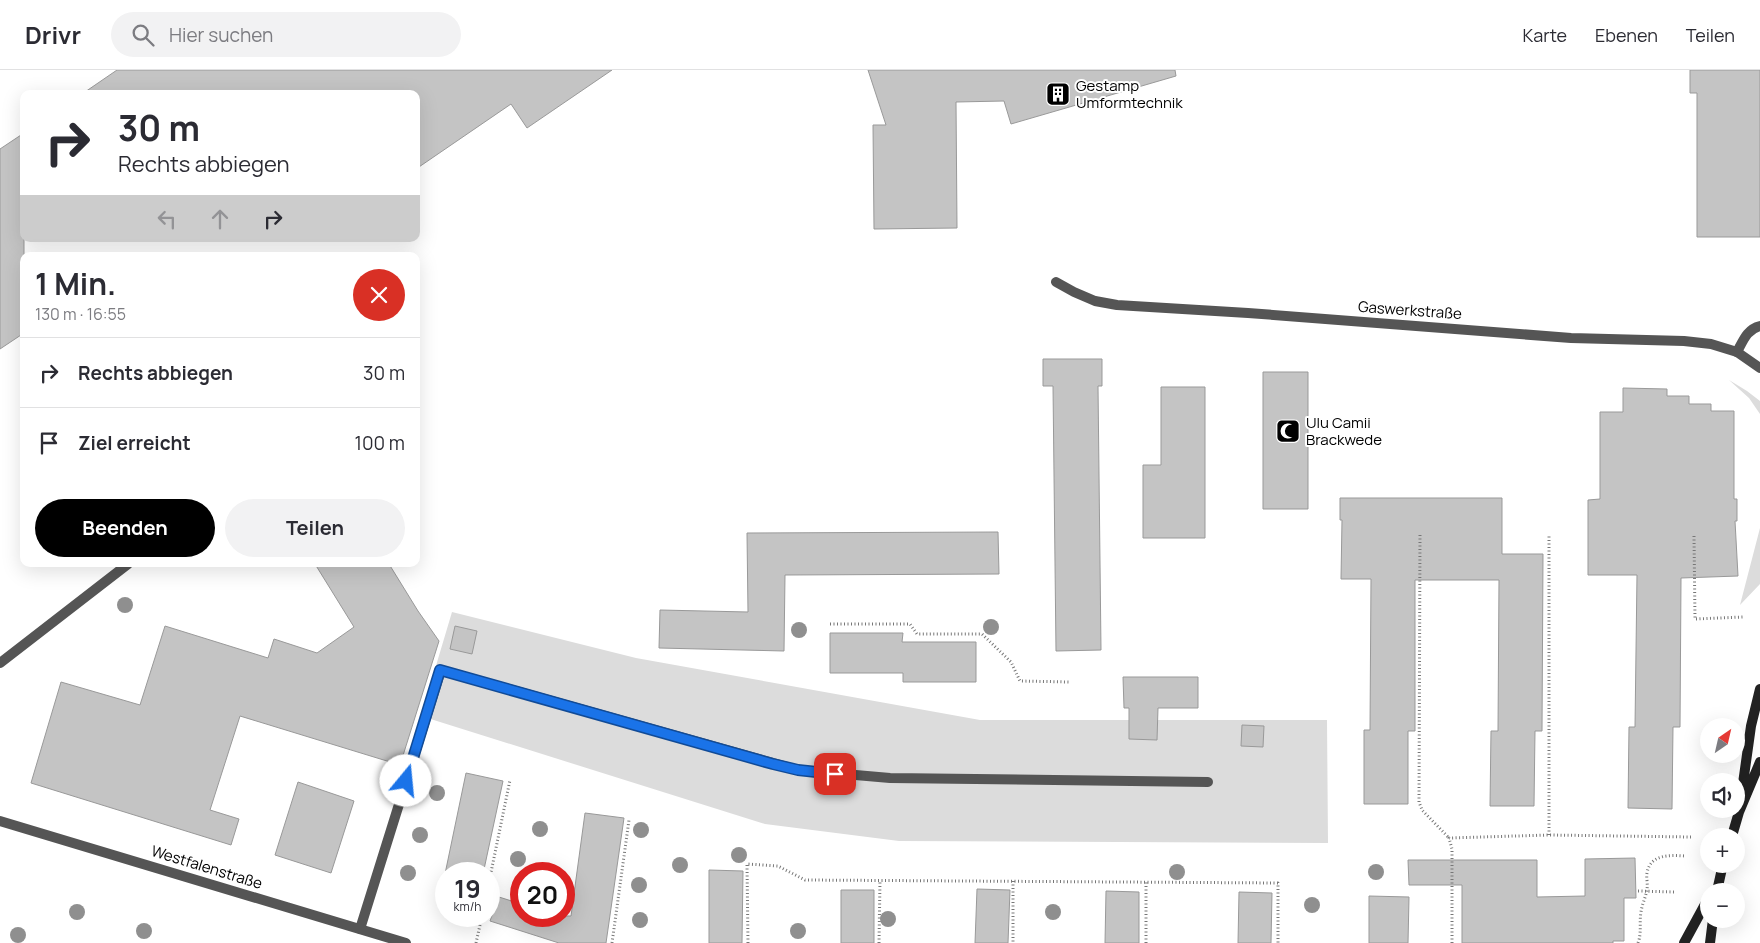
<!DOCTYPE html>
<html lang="de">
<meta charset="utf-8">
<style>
:root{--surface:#fff;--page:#f2f2f3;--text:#2b2b33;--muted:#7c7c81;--line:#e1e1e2;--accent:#000}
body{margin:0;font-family:Manrope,sans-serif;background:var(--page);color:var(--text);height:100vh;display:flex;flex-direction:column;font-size:19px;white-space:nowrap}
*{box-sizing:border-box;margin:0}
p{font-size:16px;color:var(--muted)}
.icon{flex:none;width:28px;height:28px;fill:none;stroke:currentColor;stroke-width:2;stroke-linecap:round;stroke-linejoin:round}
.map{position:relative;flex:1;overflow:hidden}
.details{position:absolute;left:20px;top:182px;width:400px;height:315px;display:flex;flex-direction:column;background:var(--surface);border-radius:10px;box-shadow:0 5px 20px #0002}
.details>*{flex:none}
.banner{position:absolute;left:20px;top:20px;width:400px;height:152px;border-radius:10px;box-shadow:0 5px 20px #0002;background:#fff;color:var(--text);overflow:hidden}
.needle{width:32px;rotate:34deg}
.fabs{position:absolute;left:1700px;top:648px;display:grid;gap:10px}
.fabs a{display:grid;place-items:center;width:45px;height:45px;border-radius:50%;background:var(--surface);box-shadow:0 5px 20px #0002;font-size:25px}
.speed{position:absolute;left:435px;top:792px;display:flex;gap:10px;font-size:25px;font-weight:700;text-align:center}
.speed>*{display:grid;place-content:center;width:65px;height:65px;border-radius:50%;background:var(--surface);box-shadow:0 5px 20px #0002;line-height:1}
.speed small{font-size:12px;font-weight:400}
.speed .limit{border:8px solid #d22;background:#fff;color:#111}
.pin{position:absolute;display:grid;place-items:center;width:42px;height:42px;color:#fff;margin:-21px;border-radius:10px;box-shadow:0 2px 8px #0006}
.me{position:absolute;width:55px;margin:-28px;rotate:17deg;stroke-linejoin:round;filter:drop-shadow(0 0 4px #0008)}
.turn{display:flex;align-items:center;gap:18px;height:105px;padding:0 15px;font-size:22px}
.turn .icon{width:65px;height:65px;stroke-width:2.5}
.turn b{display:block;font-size:35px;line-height:42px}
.lanes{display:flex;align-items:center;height:48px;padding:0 15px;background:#0003;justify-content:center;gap:25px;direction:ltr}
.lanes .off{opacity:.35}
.round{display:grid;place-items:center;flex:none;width:52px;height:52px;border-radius:26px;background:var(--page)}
.summary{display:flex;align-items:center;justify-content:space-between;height:85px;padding:0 15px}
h1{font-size:30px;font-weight:700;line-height:38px}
.action{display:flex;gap:10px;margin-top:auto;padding:10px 15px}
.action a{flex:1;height:58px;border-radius:30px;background:var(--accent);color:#fff;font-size:20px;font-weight:700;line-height:58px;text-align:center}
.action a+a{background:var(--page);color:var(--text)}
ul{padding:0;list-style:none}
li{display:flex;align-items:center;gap:15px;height:70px;padding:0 15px;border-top:1px solid var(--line)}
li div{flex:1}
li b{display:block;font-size:19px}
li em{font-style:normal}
header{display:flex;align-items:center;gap:30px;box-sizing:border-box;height:70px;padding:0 25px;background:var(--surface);border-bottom:1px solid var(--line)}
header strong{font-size:24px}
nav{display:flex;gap:28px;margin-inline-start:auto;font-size:18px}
.search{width:350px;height:45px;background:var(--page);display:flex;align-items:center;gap:12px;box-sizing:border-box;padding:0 18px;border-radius:28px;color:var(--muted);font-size:19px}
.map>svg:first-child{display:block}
</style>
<header>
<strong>Drivr</strong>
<div class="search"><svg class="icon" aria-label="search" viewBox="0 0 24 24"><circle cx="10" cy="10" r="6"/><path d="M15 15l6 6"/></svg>Hier suchen</div>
<nav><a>Karte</a><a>Ebenen</a><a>Teilen</a></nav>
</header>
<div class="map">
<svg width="1760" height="873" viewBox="0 0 1760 873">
<rect width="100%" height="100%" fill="#fff"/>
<path fill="#dcdcdc" d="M1729,310L1747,321L1760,331V344L1749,328Z
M1760,458V514L1740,535Z
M452,542L636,588L980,650H1327L1328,773L899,771L765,754L421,646Z"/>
<path fill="#c4c4c4" stroke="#999" d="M117,0H612L527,58L511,34L416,99V24H82Z
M868,0H1175L1176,6L1011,54L1004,31L956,32L957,158L874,159L873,55H886Z
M1690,0H1760V167H1697V23H1690Z
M24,63V263L0,279V79Z
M1043,289H1102V316H1098L1101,580L1056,581L1053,316H1043Z
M1263,302H1308V439H1263Z
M1161,317H1205V468H1143V395H1161Z
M1623,318L1667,319V326H1689V334H1711V341H1734V429H1737V451H1735L1738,506L1681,508L1680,657H1673L1672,739L1628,738L1629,657H1635L1637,505H1588V430L1600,429V342H1623Z
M1340,428H1502V484H1543L1542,661H1535L1534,736H1490L1491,661H1498L1499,510H1415V661H1408V734H1364V660H1370L1371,509H1341L1342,450H1340Z
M998,462L999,504L785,505L784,581L659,578L660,540L748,542L747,463Z
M315,494H389L418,541L439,571L400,695L240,646L210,740L239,749L231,775L31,713L61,612L140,635L165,556L268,588L274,569L317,583L354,557Z
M455,556L477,561L472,584L450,579Z
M830,563H903L902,572H976V612H903V603H830Z
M1123,607H1198V638H1158L1157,670L1129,669V638H1124Z
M1242,655L1264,656L1263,677L1241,676Z
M466,703L503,711L483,804H445Z
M298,712L354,731L331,803L275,785Z
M585,743L624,748L606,873H559L490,851L499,827L521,834V846H571Z
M1635,788L1636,828H1624V871H1613V873H1462V815H1409L1408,790H1537V827L1585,826V789Z
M709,800L743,801L742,873H709Z
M977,819L1010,820L1008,873H975Z
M841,820H874V873H841Z
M1106,821L1139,822V873H1105Z
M1239,822L1272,823L1271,873H1238Z
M1369,826L1409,827L1408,873H1369Z"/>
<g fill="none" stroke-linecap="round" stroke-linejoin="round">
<path stroke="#777" stroke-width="3" stroke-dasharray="1 2.5" stroke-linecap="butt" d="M1420,465L1419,732L1422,740L1449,768
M1694,466L1695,549L1743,547
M830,554H910L917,564H982L1011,592L1020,611L1070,612
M1549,765V465
M1013,811V873
M489,812L510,710
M1638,821L1675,822
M476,873L482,846
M612,873L629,750
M748,873L747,794L778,796L805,810L1278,813V873
M879,873L880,810
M1146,873V812
M1452,873V779L1449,768L1549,765L1691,767
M1638,873C1642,862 1639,853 1641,842C1642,834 1646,827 1647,819C1648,814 1646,808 1647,803C1650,784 1670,785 1685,786"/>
<path stroke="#555" stroke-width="10" d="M1737,282C1743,271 1747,259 1760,256
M360,859L441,600L798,700L890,708L1208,712"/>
<path stroke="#555" stroke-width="10" d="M1056,212L1074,222L1095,231L1117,235L1248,243L1571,268L1684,271L1711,274L1737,282L1760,298
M0,593L128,494
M0,751L406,873"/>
<path stroke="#222" stroke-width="10" d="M1739,742L1751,656L1760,619
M1732,766L1739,742L1760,692
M1717,821L1723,794
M1684,873L1709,827
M1710,873L1713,849"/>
</g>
<g fill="#8f8f8f">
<circle cx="125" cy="535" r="8"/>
<circle cx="991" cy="557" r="8"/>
<circle cx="799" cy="560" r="8"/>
<circle cx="437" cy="723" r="8"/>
<circle cx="540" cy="759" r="8"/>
<circle cx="641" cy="760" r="8"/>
<circle cx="420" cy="765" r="8"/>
<circle cx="739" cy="785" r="8"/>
<circle cx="518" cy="789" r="8"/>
<circle cx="680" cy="795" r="8"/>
<circle cx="1177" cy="802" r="8"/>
<circle cx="1376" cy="802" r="8"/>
<circle cx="408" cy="803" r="8"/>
<circle cx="639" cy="815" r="8"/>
<circle cx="1312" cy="835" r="8"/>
<circle cx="77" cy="842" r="8"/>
<circle cx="1053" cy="842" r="8"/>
<circle cx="888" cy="849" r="8"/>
<circle cx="640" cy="850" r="8"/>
<circle cx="144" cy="861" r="8"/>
<circle cx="798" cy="861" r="8"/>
<circle cx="18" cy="865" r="8"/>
</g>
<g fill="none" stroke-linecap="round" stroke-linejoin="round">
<g stroke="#114b97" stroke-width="12">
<path id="route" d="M406,711L440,600L773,694L798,700L835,704"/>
</g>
<use href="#route" stroke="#1a73e8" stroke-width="9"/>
</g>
<defs>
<g id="building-square" transform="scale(1.25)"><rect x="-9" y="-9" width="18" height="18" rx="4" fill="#000" stroke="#fff"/><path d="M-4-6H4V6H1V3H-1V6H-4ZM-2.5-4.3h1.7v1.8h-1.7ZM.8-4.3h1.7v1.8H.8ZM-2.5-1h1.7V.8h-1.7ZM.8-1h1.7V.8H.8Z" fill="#fff"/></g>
<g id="mosque-square" transform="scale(1.25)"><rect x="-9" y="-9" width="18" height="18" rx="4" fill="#000" stroke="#fff"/><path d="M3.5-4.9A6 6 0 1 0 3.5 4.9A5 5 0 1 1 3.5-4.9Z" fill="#fff"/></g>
</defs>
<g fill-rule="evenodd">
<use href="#building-square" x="1058" y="24"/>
<use href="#mosque-square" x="1288" y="361"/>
</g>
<g text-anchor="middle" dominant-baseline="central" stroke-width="4" stroke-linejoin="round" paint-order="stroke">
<g font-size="15" fill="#000" stroke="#fff" text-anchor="start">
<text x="1076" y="15">Gestamp<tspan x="1076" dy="17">Umformtechnik</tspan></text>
<text x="1306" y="352">Ulu Camii<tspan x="1306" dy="17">Brackwede</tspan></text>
</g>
<g font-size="15" fill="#000" stroke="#fff">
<text transform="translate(1410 240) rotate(4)">Gaswerkstraße</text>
<text transform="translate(207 797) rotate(17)">Westfalenstraße</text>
</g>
</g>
</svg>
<div class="fabs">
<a><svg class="needle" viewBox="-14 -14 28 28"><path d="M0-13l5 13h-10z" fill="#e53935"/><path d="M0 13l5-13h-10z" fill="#7c7c81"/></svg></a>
<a><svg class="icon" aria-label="sound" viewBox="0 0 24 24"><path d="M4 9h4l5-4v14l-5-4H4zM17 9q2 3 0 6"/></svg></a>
<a>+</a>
<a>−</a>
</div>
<div class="speed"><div>19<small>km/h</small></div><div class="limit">20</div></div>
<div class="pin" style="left:835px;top:704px;background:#d93025"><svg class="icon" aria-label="arrive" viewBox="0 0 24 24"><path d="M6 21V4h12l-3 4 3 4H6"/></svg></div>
<svg class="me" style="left:406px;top:711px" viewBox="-20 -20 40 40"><circle r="19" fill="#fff"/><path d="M0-13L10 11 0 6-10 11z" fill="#1a73e8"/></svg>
<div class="banner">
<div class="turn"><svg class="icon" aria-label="right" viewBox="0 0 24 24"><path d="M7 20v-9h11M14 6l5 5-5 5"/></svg><div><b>30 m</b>Rechts abbiegen</div></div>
<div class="lanes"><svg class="icon off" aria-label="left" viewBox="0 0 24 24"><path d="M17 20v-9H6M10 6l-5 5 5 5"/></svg><svg class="icon off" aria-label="ahead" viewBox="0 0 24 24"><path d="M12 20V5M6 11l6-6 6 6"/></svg><svg class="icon" aria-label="right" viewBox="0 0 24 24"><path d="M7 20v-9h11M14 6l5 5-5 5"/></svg></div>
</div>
<section class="details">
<div class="summary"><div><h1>1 Min.</h1><p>130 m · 16:55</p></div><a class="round" style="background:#d93025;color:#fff"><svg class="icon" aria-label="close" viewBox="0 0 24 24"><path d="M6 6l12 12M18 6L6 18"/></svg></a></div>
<ul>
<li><svg class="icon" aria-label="right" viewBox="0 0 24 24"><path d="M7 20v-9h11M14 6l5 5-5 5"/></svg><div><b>Rechts abbiegen</b></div><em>30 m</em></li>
<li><svg class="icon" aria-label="arrive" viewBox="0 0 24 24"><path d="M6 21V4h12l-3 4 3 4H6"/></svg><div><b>Ziel erreicht</b></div><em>100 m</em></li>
</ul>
<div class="action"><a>Beenden</a><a>Teilen</a></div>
</section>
</div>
